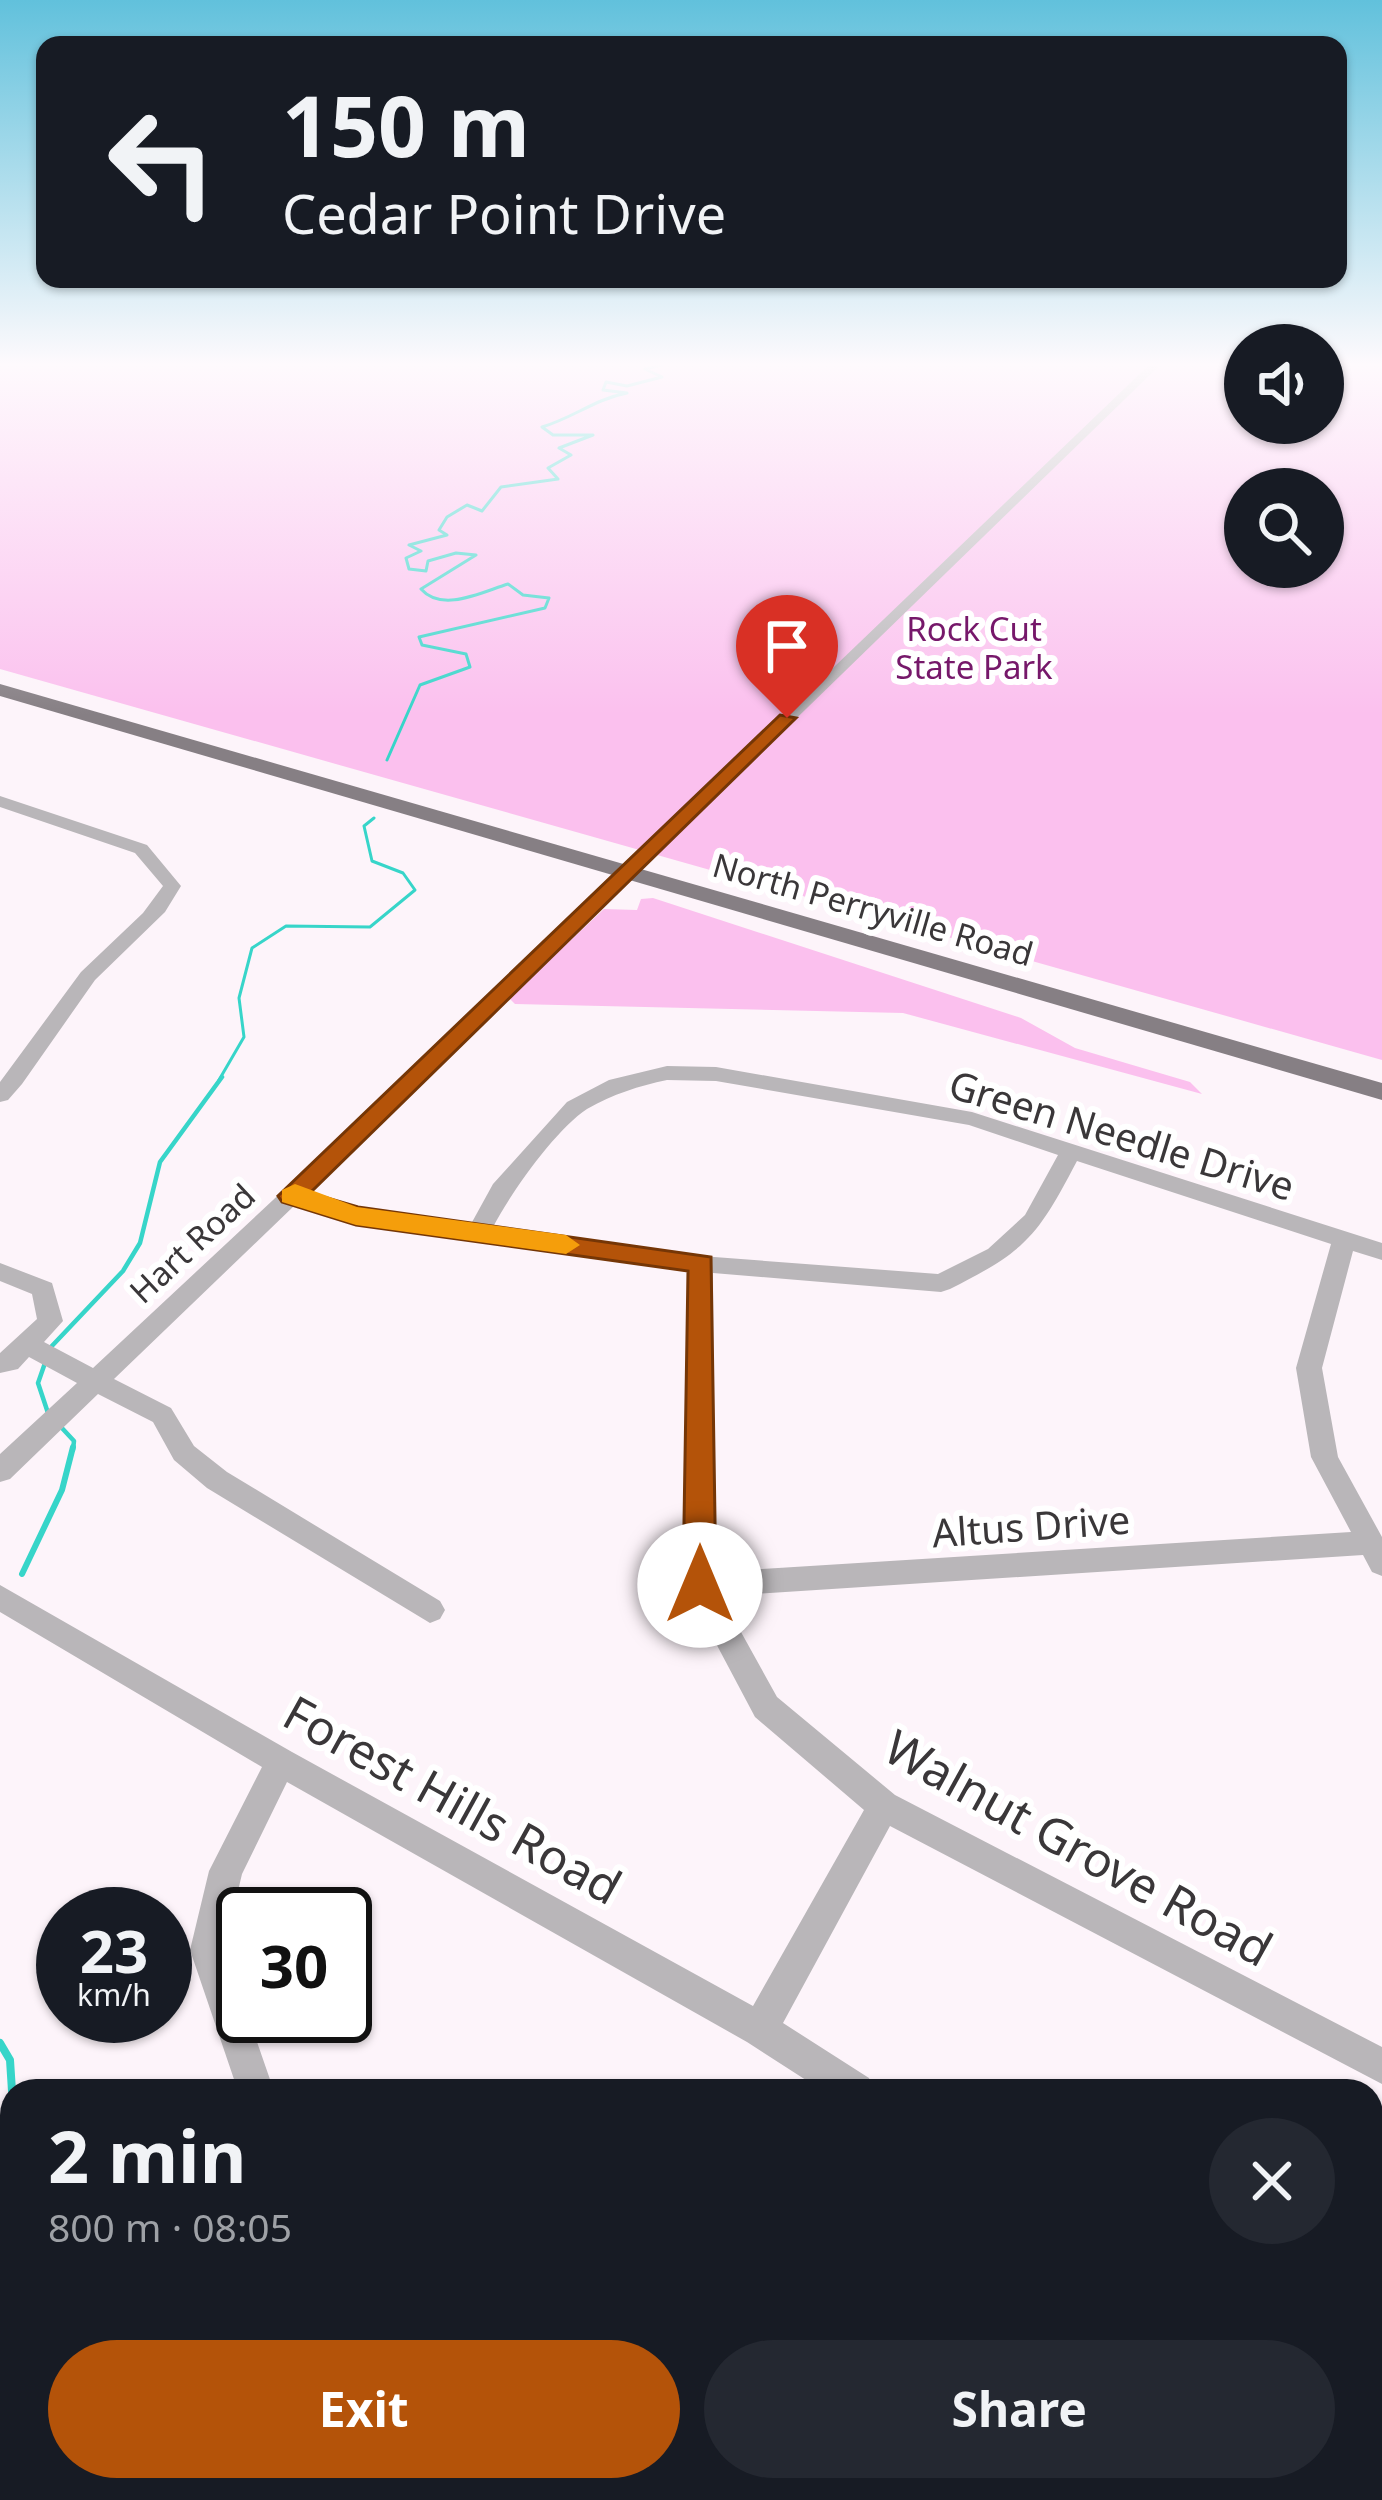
<!DOCTYPE html>
<meta charset="utf-8">
<style>
:root{--surface:#171b24;--page:#242831;--text:#f1f3f6;--muted:#9ea1a6;--accent:#b45309}
body{margin:0;font-family:"Noto Sans",sans-serif;background:var(--page);color:var(--text);height:100vh;display:flex;flex-direction:column;font-size:45px;white-space:nowrap}
*{box-sizing:border-box;margin:0}
p{font-size:39px;color:var(--muted)}
.icon{flex:none;width:66px;height:66px;fill:none;stroke:currentColor;stroke-width:2;stroke-linecap:round;stroke-linejoin:round}
.map{position:relative;flex:1;overflow:hidden}
.drawer{position:absolute;left:0px;top:2079px;width:1383px;height:423px;display:flex;flex-direction:column;background:var(--surface);border-radius:36px 36px 0 0;box-shadow:0 3px 9px #0004}
.drawer>*{flex:none}
.guide{position:absolute;left:36px;top:36px;width:1311px;height:252px;border-radius:24px;box-shadow:0 3px 9px #0004;background:#171b24;color:var(--text);overflow:hidden}
.fabs{position:absolute;left:1224px;top:324px;display:grid;gap:24px}
.fabs a{display:grid;place-items:center;width:120px;height:120px;border-radius:50%;background:var(--surface);box-shadow:0 3px 9px #0004;font-size:60px}
.speed{position:absolute;left:36px;top:1887px;display:flex;gap:24px;font-size:60px;font-weight:700;text-align:center}
.speed>*{display:grid;place-content:center;width:156px;height:156px;border-radius:50%;background:var(--surface);box-shadow:0 3px 9px #0004;line-height:1}
.speed small{font-size:30px;font-weight:400}
.speed .limit{border:6px solid #111;border-radius:18px;background:#fff;color:#111}
.pin{position:absolute;display:grid;place-items:center;width:102px;height:102px;color:#fff;margin:-123px -51px;border-radius:50% 50% 50% 0;rotate:-45deg;box-shadow:0 0 12px #0007}
.pin .icon{rotate:45deg}
.me{position:absolute;width:132px;margin:-66px;rotate:0deg;stroke-linejoin:round;filter:drop-shadow(0 0 9px #0008)}
.turn{display:flex;align-items:center;gap:42px;height:252px;padding:0 48px;font-size:54px}
.turn .icon{width:156px;height:156px;stroke-width:2.5}
.turn b{display:block;font-size:84px;line-height:102px}
.round{display:grid;place-items:center;flex:none;width:126px;height:126px;border-radius:63px;background:var(--page)}
.summary{display:flex;align-items:center;justify-content:space-between;height:204px;padding:0 48px}
h1{font-size:72px;font-weight:700;line-height:90px}
.primary-button{display:flex;gap:24px;margin-top:auto;padding:24px 48px}
.primary-button a{flex:1;height:138px;border-radius:72px;background:var(--accent);color:#fff;font-size:48px;font-weight:700;line-height:138px;text-align:center}
.primary-button a+a{background:var(--page);color:var(--text)}
.map>svg:first-child{display:block}
</style>
<div class="map">
<svg width="1382" height="2500" viewBox="0 0 1382 2500">
<rect width="100%" height="100%" fill="#fdf4fa"/>
<path fill="#fbc0ee" fill-rule="evenodd" d="M0,365H1245V423H1323V365H1382V1060L0,669ZM1245,489H1323V567H1245Z
M653,898L1021,1018L1075,1048L1190,1082L1202,1094L903,1013L515,1004L509,998L604,909L637,910L641,899Z
M0,2184L12,2238V2490H27V2500H0Z"/>
<g fill="none" stroke-linecap="round" stroke-linejoin="round">
<path stroke="#37d5c9" stroke-width="3" d="M645,369L662,365
M387,760L420,685L470,667L466,654L422,645L419,637L545,608L549,598L523,595L508,584C482,592 442,613 421,589L476,555L456,553L428,561L426,571L409,569L406,558L421,551L409,545L447,535L439,530L447,517L467,505L482,511L501,487L558,479L548,468L571,455L559,448L593,435H553L542,427C573,418 595,399 627,393L603,390L606,382L627,386L662,377L645,369
M219,1080L244,1037L239,998L252,948L286,926L370,927L415,890L403,873L372,861L364,826L374,818"/>
<path stroke="#37d5c9" stroke-width="4.5" d="M50,1348L123,1271L140,1243L160,1162L222,1077
M45,1363L38,1383L48,1413
M61,1427L74,1441L73,1450"/>
<path stroke="#37d5c9" stroke-width="6" d="M22,1574L62,1490L73,1447"/>
<path stroke="#37d5c9" stroke-width="8" d="M0,2043L10,2060L12,2091
M0,2261L8,2227L12,2136
M0,2417L6,2453L0,2463"/>
<path fill="#b9b6b9" fill-rule="evenodd" d="M1149,365H1160L308,1193L357,1208L471,1224L493,1184L567,1102L609,1080L667,1066L716,1067L972,1112L1382,1243V1260L1353,1251L1322,1368L1338,1457L1382,1537V1576L1372,1572L1363,1555L721,1596L777,1697L895,1795L1382,2047V2084L890,1826L783,2023L869,2078L874,2091H823L747,2042L287,1782L242,1874L224,1950L243,2003V2016H248L274,2091H238L190,1950L209,1871L262,1767L0,1612V1585L292,1752L753,2006L864,1810L755,1717L685,1585L689,1271L356,1224L295,1205L114,1379L171,1408L194,1446L227,1472L440,1601L445,1610L440,1619L430,1623L207,1488L174,1460L153,1422L98,1394L10,1479L0,1482V1454L77,1383L29,1357L18,1369L0,1373V1353L37,1319L32,1294L0,1281V1263L52,1283L63,1321L44,1342L93,1368L450,1035ZM667,1080L716,1081L969,1125L1058,1155L1025,1215L988,1249L938,1274L701,1256L493,1227C510,1194 556,1129 587,1109C613,1094 639,1086 667,1080ZM1077,1161L1331,1244L1296,1368L1311,1457L1351,1532L714,1572L713,1273L941,1292L950,1289C1027,1250 1037,1237 1077,1161Z
M0,796L147,845L181,886L165,912L95,980L22,1084L8,1100L0,1102V1082L81,972L143,913L163,886L135,853L0,807Z
M1371,2401L1382,2406V2450L1371,2445Z
M346,2490H388L389,2500H347Z"/>
<path fill="#867f84" fill-rule="evenodd" d="M0,684L1382,1083V1100L0,696Z"/>
</g>
<linearGradient id="sky" x2="0" y2="1"><stop stop-color="#61c1dc"/><stop offset="0.51" stop-color="#fefafd"/><stop offset="1" stop-color="#fefafd" stop-opacity="0"/></linearGradient>
<rect width="1382" height="715" fill="url(#sky)"/>
<path fill="#b45309" stroke="#753606" stroke-width="3" d="M780,715L796,718L310,1193L358,1207L711,1257L716,1585L711,1594H688L683,1585L688,1271L356,1225L282,1202L278,1196Z"/>
<path fill="#f59e0b" d="M295,1184L357,1207L566,1235L580,1245L566,1254L356,1225L282,1202V1190Z"/>
<g text-anchor="middle" dominant-baseline="central" stroke-width="12" stroke-linejoin="round" paint-order="stroke">
<g font-size="33" fill="#76186a" stroke="#fff">
<text x="974" y="628">Rock Cut<tspan x="974" dy="38">State Park</tspan></text>
</g>
<g font-size="33" fill="#3a3739" stroke="#fff">
<text transform="translate(873 909) rotate(16)">North Perryville Road</text>
<text transform="translate(192 1243) rotate(-43)">Hart Road</text>
</g>
<g font-size="39" fill="#3a3739" stroke="#fff">
<text transform="translate(1122 1134) rotate(17)">Green Needle Drive</text>
<text transform="translate(1031 1525) rotate(-4)">Altus Drive</text>
</g>
<g font-size="48" fill="#3a3739" stroke="#fff">
<text transform="translate(453 1799) rotate(29)">Forest Hills Road</text>
<text transform="translate(1079 1847) rotate(29)">Walnut Grove Road</text>
</g>
</g>
</svg>
<div class="fabs">
<a><svg class="icon" aria-label="sound" viewBox="0 0 24 24"><path d="M4 9h4l5-4v14l-5-4H4zM17 9q2 3 0 6"/></svg></a>
<a><svg class="icon" aria-label="search" viewBox="0 0 24 24"><circle cx="10" cy="10" r="6"/><path d="M15 15l6 6"/></svg></a>
</div>
<div class="speed"><div>23<small>km/h</small></div><div class="limit">30</div></div>
<div class="pin" style="left:787px;top:718px;background:#d93025"><svg class="icon" aria-label="arrive" viewBox="0 0 24 24"><path d="M6 21V4h12l-3 4 3 4H6"/></svg></div>
<svg class="me" style="left:700px;top:1585px" viewBox="-20 -20 40 40"><circle r="19" fill="#fff"/><path d="M0-13L10 11 0 6-10 11z" fill="#b45309"/></svg>
<div class="guide">
<div class="turn"><svg class="icon" aria-label="left" viewBox="0 0 24 24"><path d="M17 20v-9H6M10 6l-5 5 5 5"/></svg><div><b>150 m</b>Cedar Point Drive</div></div>
</div>
<section class="drawer">
<div class="summary"><div><h1>2 min</h1><p>800 m · 08:05</p></div><a class="round"><svg class="icon" aria-label="close" viewBox="0 0 24 24"><path d="M6 6l12 12M18 6L6 18"/></svg></a></div>
<div class="primary-button"><a>Exit</a><a>Share</a></div>
</section>
</div>
